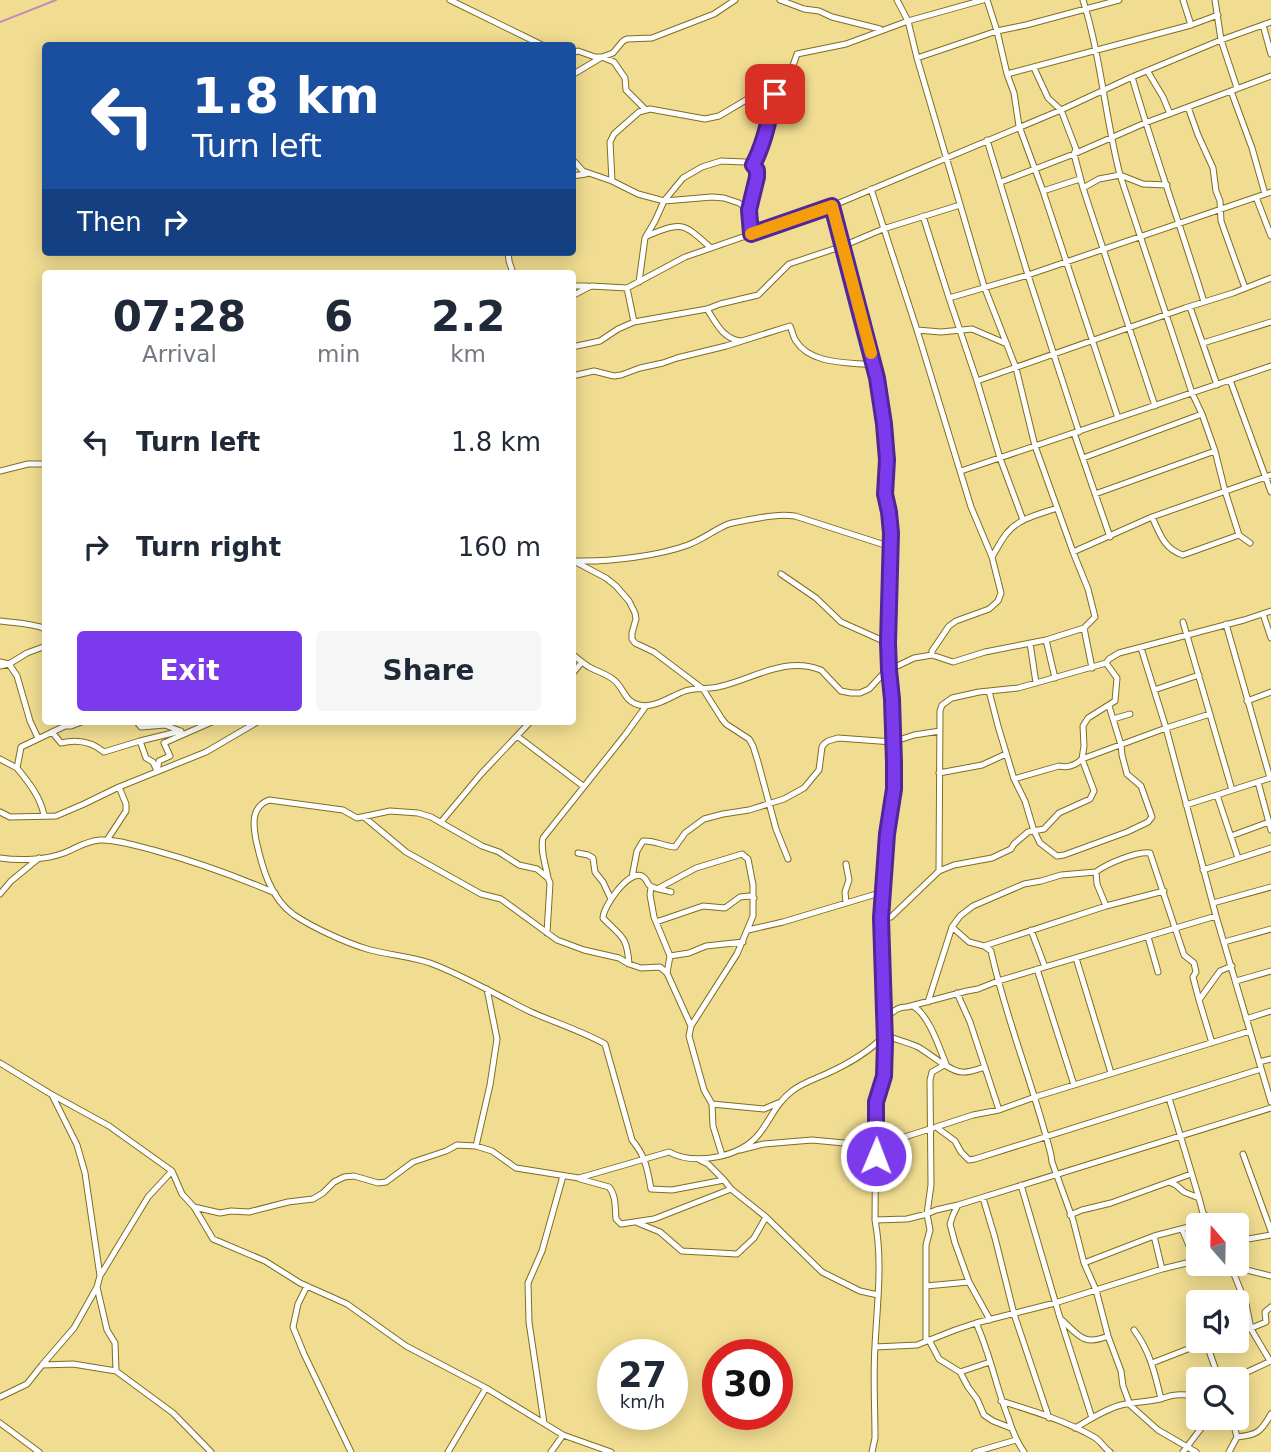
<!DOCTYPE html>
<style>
:root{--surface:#fff;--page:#f6f6f7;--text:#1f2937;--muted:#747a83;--accent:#7c3aed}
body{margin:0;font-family:"DejaVu Sans",sans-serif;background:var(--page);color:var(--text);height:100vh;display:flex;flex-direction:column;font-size:26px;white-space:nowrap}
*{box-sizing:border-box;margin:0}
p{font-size:23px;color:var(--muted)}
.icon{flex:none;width:38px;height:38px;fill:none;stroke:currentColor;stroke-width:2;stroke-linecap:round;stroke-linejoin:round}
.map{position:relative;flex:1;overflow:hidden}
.side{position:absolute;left:42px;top:270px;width:534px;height:455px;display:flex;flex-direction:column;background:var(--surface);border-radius:7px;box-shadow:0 4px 18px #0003}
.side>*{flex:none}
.hud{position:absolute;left:42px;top:42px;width:534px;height:214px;border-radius:7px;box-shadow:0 4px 18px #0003;background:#1a4fa0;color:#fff;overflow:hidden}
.needle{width:46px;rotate:340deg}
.tools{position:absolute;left:1186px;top:1213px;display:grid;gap:14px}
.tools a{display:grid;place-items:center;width:63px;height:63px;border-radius:7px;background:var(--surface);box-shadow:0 4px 18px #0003;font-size:35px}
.speed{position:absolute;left:597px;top:1339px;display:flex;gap:14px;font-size:35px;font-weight:700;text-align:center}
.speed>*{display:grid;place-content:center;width:91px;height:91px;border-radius:50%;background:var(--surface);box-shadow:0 4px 18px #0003;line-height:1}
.speed small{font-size:18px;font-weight:400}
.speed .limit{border:10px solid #d22;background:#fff;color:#111}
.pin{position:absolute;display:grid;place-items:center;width:60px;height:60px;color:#fff;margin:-30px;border-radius:14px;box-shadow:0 4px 10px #0006}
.me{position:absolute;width:77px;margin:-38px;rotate:1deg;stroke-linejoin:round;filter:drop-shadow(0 0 5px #0008)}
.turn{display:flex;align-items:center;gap:24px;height:147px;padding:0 35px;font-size:32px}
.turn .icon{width:91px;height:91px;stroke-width:2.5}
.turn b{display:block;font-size:49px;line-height:60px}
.then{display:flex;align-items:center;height:66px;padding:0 35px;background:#0003;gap:14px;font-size:26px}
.eta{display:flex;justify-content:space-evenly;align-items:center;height:119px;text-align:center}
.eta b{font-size:42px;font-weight:700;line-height:49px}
.primary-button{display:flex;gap:14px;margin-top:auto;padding:14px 35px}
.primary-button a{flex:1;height:80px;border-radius:7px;background:var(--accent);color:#fff;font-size:28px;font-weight:700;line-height:80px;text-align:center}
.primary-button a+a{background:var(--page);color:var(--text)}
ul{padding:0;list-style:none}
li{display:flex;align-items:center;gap:21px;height:105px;padding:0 35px}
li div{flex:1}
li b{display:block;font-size:26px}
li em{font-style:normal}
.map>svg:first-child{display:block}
</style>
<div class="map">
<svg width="1271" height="1452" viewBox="0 0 1271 1452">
<rect width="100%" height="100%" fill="#f1dd91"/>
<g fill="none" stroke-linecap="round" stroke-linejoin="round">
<path stroke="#c38cb6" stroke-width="2" d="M0,22L56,0"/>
<g stroke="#806d1f" stroke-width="7">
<path id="minor" d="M450,0L544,46
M780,0L804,9L819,11L832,17L880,29
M897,0L908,21L917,58L984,286L1016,368L1035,446L1073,552L1088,589L1095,617L1084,628L1092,668
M987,0L997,31L1007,74L1014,93L1019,126L1043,191L1118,418
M1083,0C1101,57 1105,117 1120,175L1192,393L1202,414L1215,451L1225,491L1239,535L1250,543
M1183,0L1191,25
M1215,0L1221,40L1237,88
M1263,25L1271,54
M572,53L578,51L595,57H602L614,62L625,78L626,90L645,109
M917,58L997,31L1026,25L1119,0
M1034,68L1048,98L1061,110L1076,149L1074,154L1083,188L1155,406
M1148,72L1163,97L1170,114
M1007,74L1191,25L1218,15
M572,75L602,57L613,53L623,41L627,39L652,38L714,14L735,0
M1132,77C1154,153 1181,227 1204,302
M1231,91L1252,148L1265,194
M1188,107L1198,135L1213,168L1216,191L1220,201L1221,221L1245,288
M987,140L1028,275L1079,432
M572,159L583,171L612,181L638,194L664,201L712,197L724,198L739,203L749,210L751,234
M753,165L766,134L779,80
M572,176L586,174
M612,181L610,142L614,134L639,112L650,109L705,119L719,116L790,74L797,54L846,44L908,21L983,0
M1001,182L1074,154L1145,123L1271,76
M1083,188L1099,179L1120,175L1143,184L1167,185
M871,189L917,330L971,507L992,557L1001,593L998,601L989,609L956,621L949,626L932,651V655
M1043,191L1080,179
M1256,197L1271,236
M832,206L877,378L884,424L887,460L885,494L889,512L891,533L888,643L889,670L892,699L894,763V789L888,834L881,918L885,1043L884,1076L876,1102L875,1220C883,1261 877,1305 875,1346C873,1376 875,1408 875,1438L872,1452
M923,216L949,298
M647,236C683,221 683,223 711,248
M508,252L509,261L513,273
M639,282L645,238L655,221L664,201L683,178L702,167L721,161L745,162L753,165L757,170V177L749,210
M572,286H587
M627,288L634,322
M572,296L591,286L627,288L685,257L832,206L1061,110L1132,77L1221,40L1271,22
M1190,307L1217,385
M707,309C716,323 723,339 741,341
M917,330L941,332L972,329L1007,344
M1203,343L1271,322
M572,347L600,341L618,329L634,322L707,309L720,304L758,295L789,264L843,246L883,229L960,205
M572,376L594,371L614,376L621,375L640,368L663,363L677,358L726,346L790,326C792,330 793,337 796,341C811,365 849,362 873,365
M1230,380L1271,492
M977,381L949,298L1028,275L1271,192
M1074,433L1110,537
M1083,458L1202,414
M0,471L28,464H46
M961,471L1271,366
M1095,494L1215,451
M1152,517C1160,534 1164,549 1183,555L1239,535
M1023,520L1000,458L977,381L1185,308L1233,293L1271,278
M1073,552L1152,517L1271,475
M992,557C997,549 1001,540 1007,533C1019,518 1040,514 1057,508
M572,560L606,578L616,586L629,601L635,613L636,619L632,633V639L635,643L654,652L703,689L722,719L726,724L749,739L753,746L758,762L776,829L788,859
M576,561C609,562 658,556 688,545C703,539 713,531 726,525C733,522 740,522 747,520C764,517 778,514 795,516L891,547
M781,574L816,598L841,622L888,643
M1263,614L1271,638
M0,621C15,623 32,623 46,629
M1183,622L1232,790
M1226,624L1270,778
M1046,640L1055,678
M1030,643L1036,683
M1141,648L1166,728L1216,916L1271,1102
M572,654C578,659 583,663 589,667C598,672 611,675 617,683C625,692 626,702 639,705C654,709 671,696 685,691C696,687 710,690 722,686C755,678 786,656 821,670L841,691L851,693H860L869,689L883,674L889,670L914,658L932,655L953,662L985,652L1046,640L1084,628
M0,662L9,664L17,676L30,721L38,738
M0,666L9,664L27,653L46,646
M572,674L582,662
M1154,690L1199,675
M989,691L998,726L1014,779L1025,801L1034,831L1040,843L1057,856L1064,855L1127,832L1148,822L1152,817L1141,786L1127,774L1122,755L1121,745L1109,706
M1247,701L1271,692
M1113,719L1130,714
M136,721L141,727L165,725L180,731
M52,732L61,743C77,739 91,741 104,752L140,741L181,731
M517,736L583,786
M140,741L146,758L153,762L157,771L159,761L170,756L164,743L214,721
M0,759L17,768L21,747L65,726H71L84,721
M17,768C29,783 40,796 44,815
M939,773L982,765L1006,754
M1014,779L1059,766C1068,768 1076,765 1082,759L1166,728L1210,714
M1258,782L1271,830
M1217,795L1238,858
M1186,805L1270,778
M0,812L10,817L56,816L84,804L119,787
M364,817L406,852L481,894L501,899L557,940L584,950L619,958L629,964L641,968L660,967L667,973L691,1026L689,1036L692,1047L704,1090L712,1104L713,1126L722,1155
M441,822L481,774L531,721
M1231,836L1269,822
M107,840L126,811V804L119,787L206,752L259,721
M578,853L588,855L593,858L595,872L603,882L611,899
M0,858C20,861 45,860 64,853C76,848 86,841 100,840C117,839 136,846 153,850C197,862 233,875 275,893
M846,864L849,880L845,892L846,903
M1203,870L1271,848
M939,871L940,711L942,705L952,698L979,692L1018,688L1036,683L1106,663L1109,659L1119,653L1244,620L1271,611
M632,877L637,851L643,841C655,840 662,846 675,847L685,833L704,819L723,814L749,810L784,799L804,788L819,770L822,747L824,744L828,741L838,738L893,742L914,735L940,731
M548,878C546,866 540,850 543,838L625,735L646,706
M651,887L650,895L654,917L670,956L667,973
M659,888L696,868L742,854L748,859L753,885V916L737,954L691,1026
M0,894L11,881L39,858
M1213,903L1271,887
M1106,906L1097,884L1096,872C1106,864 1137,851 1150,853L1184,955L1194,963L1196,972L1193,977L1199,1000
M881,918L891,917L939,871L954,865L992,858L1011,849L1014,844L1028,832L1044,829L1059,813L1090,799L1094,791L1082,759L1084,746L1083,726L1088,718L1115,701L1117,678L1106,663
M656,922L703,906L725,908L740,897L749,896L754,898
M952,927L969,942L984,946L991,951C1006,1020 1034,1086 1051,1155L1052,1162L1073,1220L1084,1263L1096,1290L1108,1336L1121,1371L1123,1386L1130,1405L1158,1430L1196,1452
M748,930L783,922L883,892
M1031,930L1045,967
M547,933L550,883L548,878L537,869L519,865L499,852L482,846L431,817L418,813L390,811L357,818L343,810L269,800C251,807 253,824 256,840C262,867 270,898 294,915C314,928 344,942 367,949C388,955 409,956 430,963C465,976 498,996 531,1012C556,1023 582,1031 605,1044L632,1140C646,1157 647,1168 651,1189L672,1190L724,1180L731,1189L766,1217L822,1272L860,1291L878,1295
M1148,937L1158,972
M1224,942L1271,929
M984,946L1106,906L1164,891
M670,956L689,953L706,946L743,942
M1076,958L1111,1073
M629,964C627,935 621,937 603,918C603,907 628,870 642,876C647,879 646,881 649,885C654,889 664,890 671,892
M1037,969L1074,1085
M1236,981L1271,971
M957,993L970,1022L999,1110
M928,1002L952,927L960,916L973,906L1024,884L1041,881L1061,875L1096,872
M913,1006C929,1015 939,1047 946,1064L932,1072L930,1080L931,1185L927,1214L930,1230L926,1245V1341
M885,1018C892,1013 898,1006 907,1007L967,991L978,989L998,981L1216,916
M1246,1019L1271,1011
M1250,1031L1035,1097L999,1110L973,1115L936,1127L955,1141L961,1152L969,1160L975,1159L1261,1069
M1212,1043L1199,1000L1220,971L1232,966
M1259,1062L1271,1059
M0,1063L49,1093L109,1126L172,1171L182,1194L194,1207L213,1239L265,1261L300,1283L347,1304L406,1346L486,1388L563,1435L611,1452
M52,1095L77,1145L85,1173L100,1276
M1169,1098L1199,1198
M712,1104L764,1109L778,1103
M476,1146L490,1085L497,1039L487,989
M740,1150L764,1144L812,1140L876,1146L933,1128
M1243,1154L1271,1231
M700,1160L708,1164L724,1180
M172,1171L148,1197L100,1276L97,1287L107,1330L115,1343L116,1371L173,1413L211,1452
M580,1179L609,1187C616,1195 615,1207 616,1219L621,1224L654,1219L731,1189
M1169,1182L1191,1174
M1021,1185L1060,1318L1092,1418
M983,1198L995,1238L1014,1314L1049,1418
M194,1207L220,1213L231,1211L249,1212L288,1202L313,1199L323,1193L334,1182L344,1177L354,1176L378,1183L386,1182L413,1162L446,1151L457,1145L476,1146L492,1151L516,1168L579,1178L669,1152C695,1166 741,1157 759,1134C771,1119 776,1103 792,1091C802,1083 815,1079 826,1074C848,1064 868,1053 885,1035C896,1040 908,1042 918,1047C928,1052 950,1072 962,1072C969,1073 978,1069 985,1067
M1070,1215L1082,1210L1111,1203L1169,1182L1176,1185L1184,1192L1199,1198L1203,1213L1215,1225
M875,1220L907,1219L927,1214L936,1210L958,1205
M638,1223L660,1232L682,1251L737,1254L754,1238L766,1217
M1182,1229L1195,1260
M1154,1236L1162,1269
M1237,1241L1271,1235
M1084,1263L1154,1236L1212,1221
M1222,1264L1271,1276
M1230,1264L1246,1304L1251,1329L1270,1361
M307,1286L298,1304L293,1327L304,1354L351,1452
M926,1286L969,1282
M990,1320L969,1282L955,1243L950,1224L953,1215L958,1205L1271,1108
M1062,1320C1079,1336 1084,1346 1108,1336
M976,1323C990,1353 996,1387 1008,1417C1012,1430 1016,1441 1024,1452
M1134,1330C1150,1351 1155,1374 1161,1399
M1237,1334L1266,1322L1265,1312L1271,1307
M929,1340L939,1359L960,1372L968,1387L977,1399L984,1415L993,1421L1011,1428
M1206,1342L1219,1379
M875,1347L917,1345L955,1330L976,1323L1055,1303L1162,1269L1199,1260
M1152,1363L1206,1342L1218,1340
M42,1365L74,1328L97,1287
M960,1372L990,1362
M1232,1379L1271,1361
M0,1397L27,1384L42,1365L73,1364L116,1371
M1001,1401C1033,1411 1066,1421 1094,1437C1101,1441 1104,1448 1110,1452
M0,1423L39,1452
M544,1423L529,1322L528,1283L542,1251L563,1176
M1075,1428C1089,1420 1105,1409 1121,1405C1134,1402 1147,1402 1160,1399C1165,1398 1171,1395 1176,1395C1184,1394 1191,1396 1199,1395
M1237,1437C1257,1435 1261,1432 1271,1414
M448,1452L486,1388
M551,1452L563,1435
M975,1452L1016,1440
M1183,1452L1209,1418
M1229,1452L1237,1437L1232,1418"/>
</g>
<use href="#minor" stroke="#fff" stroke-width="5"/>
</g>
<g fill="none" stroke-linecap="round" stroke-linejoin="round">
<g stroke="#51269a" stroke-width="18">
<path id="route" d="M775,94C769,118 765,142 753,165L757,170V177L749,210L751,234L832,206L877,378L884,424L887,460L885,494L889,512L891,533L888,643L889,670L892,699L894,763V789L887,834L881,918L885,1042L884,1076L876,1102V1156"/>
</g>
<use href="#route" stroke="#7c3aed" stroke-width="12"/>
<path stroke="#f59e0b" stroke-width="12" d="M751,234L832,206L871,353"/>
</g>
</svg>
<div class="tools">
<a><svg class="needle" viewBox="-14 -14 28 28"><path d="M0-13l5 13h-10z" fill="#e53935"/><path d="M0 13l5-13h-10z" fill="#747a83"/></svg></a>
<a><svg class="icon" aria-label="sound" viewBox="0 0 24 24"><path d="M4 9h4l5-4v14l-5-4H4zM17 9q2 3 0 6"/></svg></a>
<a><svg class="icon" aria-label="search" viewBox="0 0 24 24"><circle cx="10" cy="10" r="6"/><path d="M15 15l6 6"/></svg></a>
</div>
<div class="speed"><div>27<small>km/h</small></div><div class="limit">30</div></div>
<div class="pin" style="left:775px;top:94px;background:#d93025"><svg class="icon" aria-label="arrive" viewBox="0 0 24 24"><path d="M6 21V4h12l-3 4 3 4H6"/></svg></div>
<svg class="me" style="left:876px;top:1156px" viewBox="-20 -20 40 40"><circle r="17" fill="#7c3aed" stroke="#fff" stroke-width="3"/><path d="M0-11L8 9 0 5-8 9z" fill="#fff"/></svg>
<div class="hud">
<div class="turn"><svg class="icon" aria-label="left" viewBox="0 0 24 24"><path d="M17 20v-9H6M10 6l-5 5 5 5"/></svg><div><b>1.8 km</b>Turn left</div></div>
<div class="then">Then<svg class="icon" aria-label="right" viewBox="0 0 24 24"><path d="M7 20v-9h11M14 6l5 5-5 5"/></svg></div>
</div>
<section class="side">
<div class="eta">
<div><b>07:28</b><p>Arrival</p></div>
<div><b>6</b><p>min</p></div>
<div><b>2.2</b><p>km</p></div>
</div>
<ul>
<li><svg class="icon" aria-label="left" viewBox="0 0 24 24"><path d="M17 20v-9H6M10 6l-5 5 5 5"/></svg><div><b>Turn left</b></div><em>1.8 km</em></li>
<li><svg class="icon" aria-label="right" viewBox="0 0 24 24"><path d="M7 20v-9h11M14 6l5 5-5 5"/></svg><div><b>Turn right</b></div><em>160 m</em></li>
</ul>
<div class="primary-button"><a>Exit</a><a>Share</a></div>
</section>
</div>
